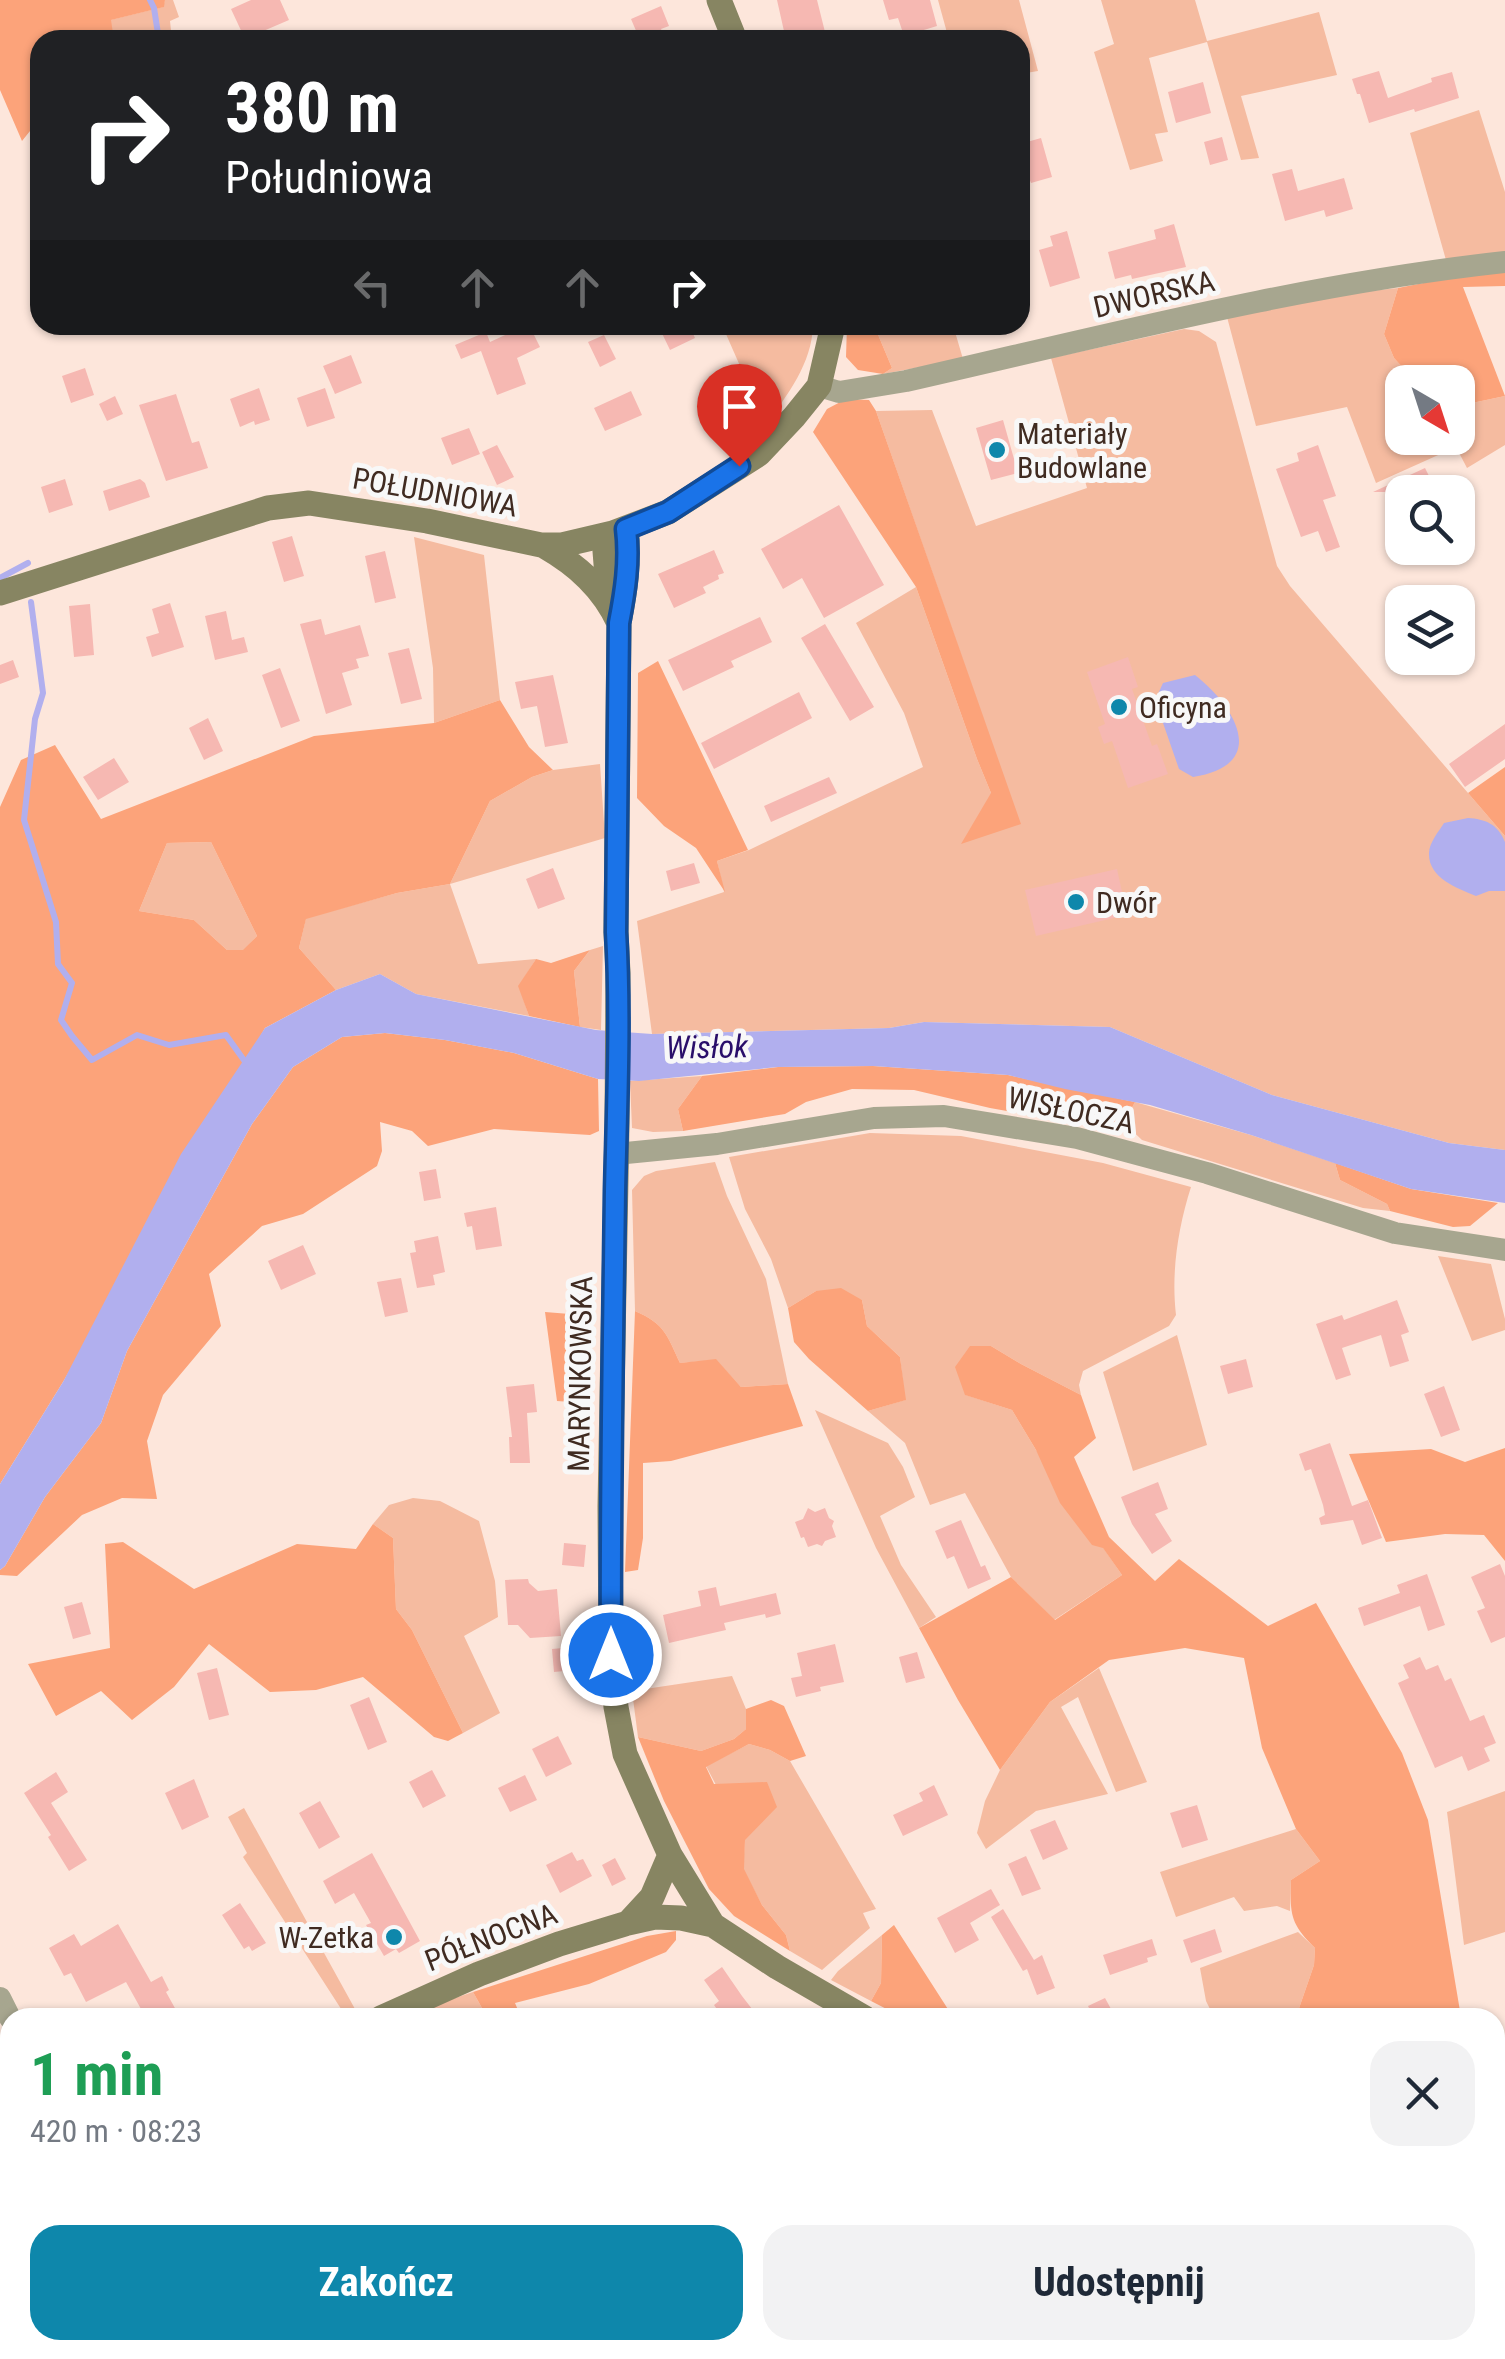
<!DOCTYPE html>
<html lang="pl">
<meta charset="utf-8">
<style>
:root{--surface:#fff;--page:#f2f2f3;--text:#1f2937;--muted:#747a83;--accent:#0e87ab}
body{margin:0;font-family:"Roboto Condensed",sans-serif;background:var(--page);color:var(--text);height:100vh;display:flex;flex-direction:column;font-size:38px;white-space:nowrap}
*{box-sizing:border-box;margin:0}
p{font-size:32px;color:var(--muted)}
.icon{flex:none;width:55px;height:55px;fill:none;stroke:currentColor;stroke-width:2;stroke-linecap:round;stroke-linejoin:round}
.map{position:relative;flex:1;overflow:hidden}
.details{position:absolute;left:0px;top:2008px;width:1505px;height:352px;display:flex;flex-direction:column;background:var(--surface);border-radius:30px 30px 0 0;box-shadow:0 2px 8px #0004}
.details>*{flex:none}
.hud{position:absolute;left:30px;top:30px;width:1000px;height:305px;border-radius:30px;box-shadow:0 2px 8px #0004;background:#202124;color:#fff;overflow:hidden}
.needle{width:65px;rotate:141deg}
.fabs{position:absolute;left:1385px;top:365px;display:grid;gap:20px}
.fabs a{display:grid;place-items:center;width:90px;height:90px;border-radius:20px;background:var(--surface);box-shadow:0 2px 8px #0004;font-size:50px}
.pin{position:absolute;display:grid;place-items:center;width:85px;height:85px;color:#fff;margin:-102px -42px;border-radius:50% 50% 50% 0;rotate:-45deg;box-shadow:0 0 10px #0007}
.pin .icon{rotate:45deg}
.me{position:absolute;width:110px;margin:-55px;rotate:0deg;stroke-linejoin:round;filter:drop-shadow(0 0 8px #0008)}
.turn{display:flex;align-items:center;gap:35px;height:210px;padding:0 30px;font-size:45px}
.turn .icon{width:130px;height:130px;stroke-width:2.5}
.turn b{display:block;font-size:70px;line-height:85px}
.lanes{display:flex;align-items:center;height:95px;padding:0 30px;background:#0003;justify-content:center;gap:50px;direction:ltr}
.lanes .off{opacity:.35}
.round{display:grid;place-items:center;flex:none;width:105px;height:105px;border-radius:30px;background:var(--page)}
.headline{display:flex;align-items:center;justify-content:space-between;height:170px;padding:0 30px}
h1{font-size:60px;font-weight:700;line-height:75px;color:#1e9e55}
.primary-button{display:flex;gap:20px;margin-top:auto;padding:20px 30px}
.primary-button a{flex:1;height:115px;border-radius:30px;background:var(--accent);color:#fff;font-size:40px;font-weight:700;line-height:115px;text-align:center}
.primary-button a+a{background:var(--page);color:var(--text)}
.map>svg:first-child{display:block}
</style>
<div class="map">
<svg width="1505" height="2359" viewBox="0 0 1505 2359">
<rect width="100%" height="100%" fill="#fde6db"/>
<path fill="#f5bba0" d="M165,0H173L179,17L170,21L172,40H114L110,20L163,7Z
M938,0H1019L1038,71L1020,74V40H949Z
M1101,0H1195L1207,41L1319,12L1337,75L1241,96L1259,158L1241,160L1207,42L1149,58L1168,132L1155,134L1163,161L1130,170L1094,52L1114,44Z
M1479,110L1505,192V252L1446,260L1410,133Z
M1398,288L1384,334L1394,358L1416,382H1402V438H1458V406L1505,396V445L1467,468L1456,447L1376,483L1347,407L1256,426L1227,317L1313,297Z
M722,325H813C812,364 787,395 766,425Z
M874,325H953L963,359L883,374L892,368Z
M1184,329L1199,331L1216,342L1277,566L1290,586L1505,836V1150L1449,1143L1272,1095L1110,1027L924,1022L889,1028L652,1034L637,921L724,892L717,861L749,850L923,767L904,713L856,623L916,587L977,759L991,793L1020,824L876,411L932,410L976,526L1087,488L1051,358Z
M414,537L484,555L500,700L434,723L433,668Z
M600,764L605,838L450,884L478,964L536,959L519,986L529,1016L416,994L380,974L336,990L299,948L306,918L397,893L450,884L490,801L532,777L553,770Z
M211,842L257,936L243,951L227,950L194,920L139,911L167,843Z
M603,946L601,1030L580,1027L574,971L590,950Z
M702,1076L678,1109L683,1131L653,1132L632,1128L630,1081Z
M1135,1102L1251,1135L1335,1163L1340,1180L1387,1204L1390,1211L1363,1208L1142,1140L1124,1123Z
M870,1133L961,1136L1103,1163L1191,1187C1178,1228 1171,1272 1176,1315L1169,1326L1083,1371L1079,1385L1081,1395L1021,1364L991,1346L966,1395L1012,1410L1036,1450L1122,1575L1054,1620L1011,1577L965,1493L930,1505L905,1443L868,1411L905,1400L900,1357L867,1326L862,1300L816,1291L788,1308L771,1259L745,1209L729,1157Z
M715,1162L727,1196L766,1279L788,1384L741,1387L716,1360L680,1363C667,1335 665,1324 635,1311L632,1190L644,1176L656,1171Z
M1438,1256L1491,1264L1505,1319V1330L1472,1341Z
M1177,1335L1207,1445L1133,1471L1103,1372Z
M815,1410L888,1443L903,1467L915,1497L880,1516L901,1565L936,1617L919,1628L876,1548Z
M413,1498L440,1501L479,1521L495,1581L498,1617L464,1636L500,1713L463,1733L412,1630L396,1609L393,1538L373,1524L389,1505Z
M1099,1668L1147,1782L1116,1792L1078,1697L1061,1707L1108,1794L1036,1811L986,1849L977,1833L985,1801L1000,1770L1050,1702Z
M732,1676L746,1709V1729L734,1739L701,1751L638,1737L632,1691Z
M749,1744L770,1750L790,1761L876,1909L863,1913L870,1928L822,1970L790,1951L786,1935L762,1905L743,1869L745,1840L706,1766Z
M1505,1791V1932L1464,1945L1447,1812Z
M244,1808L355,2009L356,2015H345L243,1857L247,1853L228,1817Z
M1296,1829L1320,1861L1291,1880L1290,1911L1277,1906L1244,1911L1234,1897L1176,1917L1160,1872Z
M1298,1932L1315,1948L1314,1965L1296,2017H1214L1206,2001L1200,1968Z
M882,1935L881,1983L871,2001L831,1980L838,1971Z
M473,1992L487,2017L414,2018L443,2002Z
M314,2350H424L430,2359H298Z
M793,2350H887L892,2359H799Z
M955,2350H1008L1013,2358L1025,2350H1150L1155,2359H960Z
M1311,2350H1429L1442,2359H1311Z"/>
<path fill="#fca37a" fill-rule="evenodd" d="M0,0H165L164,7L111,20L114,40H40V130L34,126L22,141L0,90Z
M1505,271V286L1463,287L1505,396L1458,406V382H1416L1394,358L1384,334L1398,288L1459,276Z
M847,325H874L892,368L883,374L858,370L846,357Z
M846,399L869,400L876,411L1021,824L961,844L991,793L977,759L916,587L813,432L827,409Z
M658,661L748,850L717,861L725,892L696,848L664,826L637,798L638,673Z
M500,700L529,747L553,770L532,777L490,801L450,884L397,893L306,919L299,948L336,990L265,1028L63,1382L0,1484V807L21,760L55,745L101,819L314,736L434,723ZM211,842L257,936L243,950H227L194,920L139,911L167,843Z
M1505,767V836L1468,793Z
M590,950L574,971L580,1027L529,1016L518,986L536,959L551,963Z
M385,1033L445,1040L514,1053L598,1079L599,1131L590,1135L494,1129L428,1146L412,1131L380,1122L382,1151L377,1166L303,1214L262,1226L209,1274L221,1326L163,1395L147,1441L157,1499L122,1498L82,1515L17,1576L0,1575V1570L5,1566L45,1497L101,1423L127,1351L252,1124L293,1067L342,1037Z
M873,1066L1008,1075L1135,1102L1124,1123L1062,1121L990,1108L914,1090L852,1089L806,1102L785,1114L683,1131L678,1109L702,1076L778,1067Z
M1335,1163L1411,1189L1498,1203L1470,1226L1453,1227L1390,1211L1387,1204L1340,1180Z
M841,1288L862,1300L867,1326L900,1357L906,1400L868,1411L809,1359L794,1342L788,1308L816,1291Z
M635,1311C665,1324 667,1335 680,1363L716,1359L741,1387L788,1384L803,1426L671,1461L643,1463V1538L638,1570L625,1572Z
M545,1312L582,1315L585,1403L557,1401Z
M970,1346H991L1021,1364L1081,1395L1096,1438L1074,1457L1109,1537L1155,1581L1179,1559L1268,1626L1316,1603L1402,1753L1428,1820L1461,2017H1296L1314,1965L1315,1948C1290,1923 1290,1915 1291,1880L1320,1861L1296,1829L1262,1748L1244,1658L1185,1648L1109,1660L1050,1702L1000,1770L958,1700L919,1628L1011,1577L1055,1620L1122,1575L1103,1548L1092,1545L1060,1503L1036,1450L1012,1410L965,1395L955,1367Z
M1505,1448V1561L1484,1535L1445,1534L1386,1542L1349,1454L1431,1449L1465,1462Z
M373,1524L393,1538L396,1609L412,1630L463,1733L448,1741L434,1737L363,1677L316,1690L270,1692L209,1644L174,1687L132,1720L101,1691L56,1716L28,1664L110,1648L105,1544L123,1542L194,1589L297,1544L356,1549Z
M771,1700L784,1706L806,1756L790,1761L770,1750L749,1744L706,1767L714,1784L767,1782L777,1807L745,1840L744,1869L762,1905L786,1935L790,1951L734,1916L709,1889L664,1801L638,1737L701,1751L734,1739L746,1729V1709Z
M894,1925L953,2017H902L871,2001L881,1983L882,1935Z
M676,1931V1940L666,1952L589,1984L515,2003L521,2017H487L473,1992L647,1936Z"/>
<path fill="#b1afee" d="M1195,675C1236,707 1270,765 1193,777L1179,769L1163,723L1158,694L1163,683Z
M1468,818C1485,819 1498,824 1505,842V891H1489L1476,896C1457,888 1428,878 1429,853C1429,843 1439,831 1444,823Z
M380,974L416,994L596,1030L652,1034L889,1028L924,1022L1110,1027L1272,1095L1449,1143L1505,1150V1203L1411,1189L1251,1135L1150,1105L1065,1089L1008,1075L873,1066L778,1067L639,1081L598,1079L514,1053L445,1040L385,1033L342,1037L293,1067L252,1124L127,1351L101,1423L45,1497L5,1566L0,1570V1484L63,1382L181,1154L265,1028L336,990Z"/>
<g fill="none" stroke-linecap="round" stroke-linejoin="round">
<path stroke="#b1afee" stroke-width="6" d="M150,0L154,8L159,40
M0,578L28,563
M31,602L43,693L35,719L24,820L56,922L58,964L72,983L61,1020L72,1036L92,1060L137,1035L169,1045L226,1035L246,1063"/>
</g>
<path fill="#f6b8b2" d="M251,0H280L289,20L245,39L231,9Z
M777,0H817L827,40H786Z
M883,0H930L937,26L904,36L898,18L889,20Z
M661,6L669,26L661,29L666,40H640L631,19Z
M1379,71L1388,98L1432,82L1431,78L1452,72L1459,98L1415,112L1414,109L1369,123L1360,94H1357L1352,79Z
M1203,82L1211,113L1176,123L1168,92Z
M1222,137L1228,160L1210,165L1204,142Z
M1041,138L1052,177L1031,183L1020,155V144Z
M1292,169L1298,191L1344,178L1353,209L1326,217L1324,210L1285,221L1272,174Z
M1174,224L1186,267L1132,279L1131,275L1115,279L1108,252L1156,239L1154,230Z
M1067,231L1080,278L1050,287L1039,250L1053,246L1050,236Z
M527,325H529L540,347L517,358L526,384L497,395L481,351L461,359L455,345L486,332L490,342Z
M658,325H689L695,338L670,350Z
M604,335L616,359L600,367L588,342Z
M351,355L362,383L335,394L323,366Z
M85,368L94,395L71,403L62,376Z
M259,388L270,420L255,425L254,421L240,427L230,399Z
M325,388L335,418L307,427L297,398Z
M631,391L642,415L605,431L594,408Z
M176,394L192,443L199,441L208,468L166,481L139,405Z
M115,396L123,414L107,421L99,404Z
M1003,420L1018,473L991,480L976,428Z
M469,428L480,454L452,465L441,438Z
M497,445L514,477L497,485L482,452Z
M1318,445L1336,496L1323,500L1340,547L1326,552L1318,531L1301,537L1276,469L1299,461L1297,453Z
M1425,468L1437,492H1373Z
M65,479L73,505L49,513L41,487Z
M140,479L145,483L150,497L109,511L103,491Z
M839,505L884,585L824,618L802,578L783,589L761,549Z
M292,536L304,576L284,582L272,542Z
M714,550L724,573L718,575L719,579L703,587L706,593L674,608L658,574Z
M385,551L396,598L375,603L365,556Z
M170,603L184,647L152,657L146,637L159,633L152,609Z
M90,604L94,655L74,657L69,606Z
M226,611L232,640L244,637L248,652L215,660L205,616Z
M760,617L772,642L731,661L734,667L683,691L668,660Z
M321,619L325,635L360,625L369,656L356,659L359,668L342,673L352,705L326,714L300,624Z
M825,624L874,707L850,721L801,638Z
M409,648L422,699L401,704L388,653Z
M1128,657L1138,687L1132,689L1152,746L1157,744L1168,774L1128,788L1112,741L1104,744L1098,727L1105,724L1087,672Z
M13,660L19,677L0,684V665Z
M280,668L300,721L281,728L262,675Z
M553,675L568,743L545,747L537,706L521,709L515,682Z
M799,692L812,718L714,769L701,743Z
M208,718L223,751L204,760L189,728Z
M1505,724V759L1465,787L1449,764Z
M114,758L129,782L98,800L83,777Z
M829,777L837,793L771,822L764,806Z
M694,863L700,883L671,891L666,871Z
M553,868L565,899L538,909L526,879Z
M1117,869L1127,915L1036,936L1025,890Z
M436,1169L441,1198L424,1201L419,1172Z
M496,1207L502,1246L476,1250L472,1226L467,1227L464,1213Z
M438,1236L445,1272L433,1275L435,1285L417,1288L410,1253L416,1252L414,1241Z
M303,1245L316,1274L281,1290L268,1261Z
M401,1278L408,1312L385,1317L377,1282Z
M1397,1300L1409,1332L1401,1335L1409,1361L1390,1367L1381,1335L1342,1348L1351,1375L1336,1380L1316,1324L1342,1315L1344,1320Z
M1246,1359L1253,1387L1228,1394L1220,1366Z
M534,1384L537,1412L527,1413L530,1463H510L509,1437H512L506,1387Z
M1444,1386L1460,1430L1441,1437L1424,1394Z
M1330,1443L1352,1506L1368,1500L1382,1538L1362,1545L1353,1520L1321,1525L1319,1518L1325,1515L1323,1505L1311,1469L1305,1471L1299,1454Z
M1158,1482L1168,1509L1155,1514L1172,1541L1152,1554L1132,1524L1121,1497Z
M808,1508L815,1512L825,1508L829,1518L834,1521L832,1526L836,1537L825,1541L822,1546L817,1544L808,1547L804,1537L801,1538L795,1522L803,1519Z
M961,1520L981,1567L985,1565L991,1579L968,1589L954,1556L947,1559L935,1531Z
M564,1543L586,1545L584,1567L562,1565Z
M1500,1564L1505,1576V1637L1491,1643L1477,1611L1485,1608L1471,1577Z
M1427,1574L1445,1625L1428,1631L1420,1606L1364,1626L1358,1608L1400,1593L1397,1585Z
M528,1579L529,1583L538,1591L557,1589L561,1636L530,1638L518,1625H508L505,1580Z
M716,1587L720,1606L776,1593L781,1614L766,1618L765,1614L724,1623L726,1630L669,1643L663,1615L701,1606L698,1591Z
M82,1602L91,1634L73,1639L64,1607Z
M835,1644L844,1682L820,1687L821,1691L796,1697L791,1678L802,1676L797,1653Z
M574,1647L575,1670L554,1672L552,1649Z
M917,1652L925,1678L906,1683L899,1657Z
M1420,1657L1426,1670L1438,1665L1445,1681L1451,1678L1470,1721L1484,1715L1496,1743L1484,1748L1490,1761L1468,1771L1462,1756L1435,1768L1398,1683L1409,1678L1403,1665Z
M217,1668L229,1715L209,1720L197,1673Z
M369,1697L387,1742L368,1750L350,1705Z
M558,1736L572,1764L546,1777L532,1749Z
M432,1770L446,1796L423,1808L409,1782Z
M56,1772L68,1792L51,1803L87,1860L69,1871L48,1837L51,1835L24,1793Z
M525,1775L537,1800L510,1812L498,1788Z
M194,1779L209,1817L182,1830L165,1793Z
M934,1785L948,1815L903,1836L893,1815L923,1801L919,1793Z
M320,1801L340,1837L319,1849L299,1813Z
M1197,1805L1208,1840L1182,1848L1170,1813Z
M1055,1820L1068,1849L1043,1860L1030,1830Z
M572,1852L577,1861L583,1859L592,1876L560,1893L546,1865Z
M372,1853L420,1941L399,1953L396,1949L384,1956L366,1925L371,1923L354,1893L335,1904L323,1881Z
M1026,1856L1041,1889L1022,1896L1008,1864Z
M615,1858L626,1879L612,1886L602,1865Z
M991,1889L1000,1905L970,1923L979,1940L955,1953L937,1918Z
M240,1903L266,1943L252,1951L249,1946L244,1949L222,1915Z
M1003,1909L1034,1960L1042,1955L1055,1988L1037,1995L1027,1969L1023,1971L991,1917Z
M118,1924L151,1982L162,1976L169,1990L166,1992L176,2010L163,2018H146L126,1982L86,2002L71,1973L64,1976L49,1948L74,1934L81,1946Z
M1215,1929L1222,1952L1191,1963L1183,1940Z
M1152,1939L1157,1955L1147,1958L1148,1962L1110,1975L1103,1955Z
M722,1967L742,1996L759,2018H723L714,2005L719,2001L704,1980Z
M1105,1998L1116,2018H1094L1088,2006Z"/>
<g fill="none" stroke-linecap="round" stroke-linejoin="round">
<path stroke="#a7a68f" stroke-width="22" d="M819,386L839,392L906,381C1104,336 1302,284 1505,262
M616,1154L717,1144L874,1118L944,1116L1077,1138L1207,1173L1395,1233L1505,1250
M0,1998L10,2018
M1495,2077L1505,2075"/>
<path stroke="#878562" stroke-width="25" d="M719,0L735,40
M626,529C630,561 625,592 619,623L616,932L618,973L617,1123L610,1507L611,1655L616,1707L625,1754L670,1855L713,1925L777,1967L865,2018
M544,546C577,565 603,588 619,623
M0,593L268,508L309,503L427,521L541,545H562L613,533L668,512L759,454L794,417L819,386L833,325
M609,602L605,551L613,533
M628,1923L652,1897L670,1855
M381,2018L479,1974L559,1944L628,1923L655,1917L681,1918L713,1925
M0,2118H10
M1453,2350L1465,2359"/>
</g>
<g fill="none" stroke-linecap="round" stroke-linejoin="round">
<g stroke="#114b97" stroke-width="25">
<path id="route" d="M611,1655C610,1500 613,1346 615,1191C617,1105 621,1018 616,932L619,623C625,592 630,561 626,529L668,512L739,466"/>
</g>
<use href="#route" stroke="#1a73e8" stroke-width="18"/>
</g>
<g fill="#0e87ab" stroke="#f8f8f8" stroke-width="4">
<circle cx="997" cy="450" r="10"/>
<circle cx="1119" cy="707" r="10"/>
<circle cx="1076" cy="902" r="10"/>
<circle cx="394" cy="1937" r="10"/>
</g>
<g text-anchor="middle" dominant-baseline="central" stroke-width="10" stroke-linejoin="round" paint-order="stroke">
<g font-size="30" fill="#402b21" stroke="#f8f8f8">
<text transform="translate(1154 294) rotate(-13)">DWORSKA</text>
<text transform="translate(435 492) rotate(10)">POŁUDNIOWA</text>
<text transform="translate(1071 1110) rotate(12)">WISŁOCZA</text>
<text transform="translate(580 1374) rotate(-89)">MARYNKOWSKA</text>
<text transform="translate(491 1937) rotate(-21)">PÓŁNOCNA</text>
</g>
<g font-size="30" fill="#402b21" stroke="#f8f8f8" text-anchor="start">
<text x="1017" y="433">Materiały<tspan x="1017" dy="34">Budowlane</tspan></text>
<text x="1139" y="707">Oficyna</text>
<text x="1096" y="902">Dwór</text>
<text x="374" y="1937" text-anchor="end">W-Zetka</text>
</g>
<g font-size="32" font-style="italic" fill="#290e6a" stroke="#f8f8f8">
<text transform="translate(707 1047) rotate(-1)">Wisłok</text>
</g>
</g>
</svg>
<div class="fabs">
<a><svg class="needle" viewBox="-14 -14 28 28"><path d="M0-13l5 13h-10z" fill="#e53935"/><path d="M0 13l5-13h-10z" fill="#747a83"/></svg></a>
<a><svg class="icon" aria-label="search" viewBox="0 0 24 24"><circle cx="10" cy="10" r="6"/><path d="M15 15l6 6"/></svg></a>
<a><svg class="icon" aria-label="layers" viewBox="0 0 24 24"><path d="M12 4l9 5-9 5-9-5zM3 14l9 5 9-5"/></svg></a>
</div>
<div class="pin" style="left:739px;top:466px;background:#d93025"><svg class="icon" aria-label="arrive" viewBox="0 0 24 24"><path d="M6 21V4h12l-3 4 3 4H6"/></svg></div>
<svg class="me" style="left:611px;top:1655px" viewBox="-20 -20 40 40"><circle r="17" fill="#1a73e8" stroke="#fff" stroke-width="3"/><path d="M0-11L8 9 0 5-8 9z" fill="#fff"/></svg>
<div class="hud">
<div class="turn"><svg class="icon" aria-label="right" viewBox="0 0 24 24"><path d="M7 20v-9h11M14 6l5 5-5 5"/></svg><div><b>380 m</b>Południowa</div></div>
<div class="lanes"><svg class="icon off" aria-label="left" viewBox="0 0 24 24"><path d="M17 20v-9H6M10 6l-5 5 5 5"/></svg><svg class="icon off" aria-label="ahead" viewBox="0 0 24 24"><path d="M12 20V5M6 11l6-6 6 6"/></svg><svg class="icon off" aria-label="ahead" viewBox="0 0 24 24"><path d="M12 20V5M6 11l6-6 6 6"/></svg><svg class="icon" aria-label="right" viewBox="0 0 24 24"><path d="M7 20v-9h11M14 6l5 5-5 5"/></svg></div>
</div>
<section class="details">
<div class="headline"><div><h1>1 min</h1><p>420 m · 08:23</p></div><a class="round"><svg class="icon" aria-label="close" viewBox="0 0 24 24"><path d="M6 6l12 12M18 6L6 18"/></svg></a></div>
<div class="primary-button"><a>Zakończ</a><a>Udostępnij</a></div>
</section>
</div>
